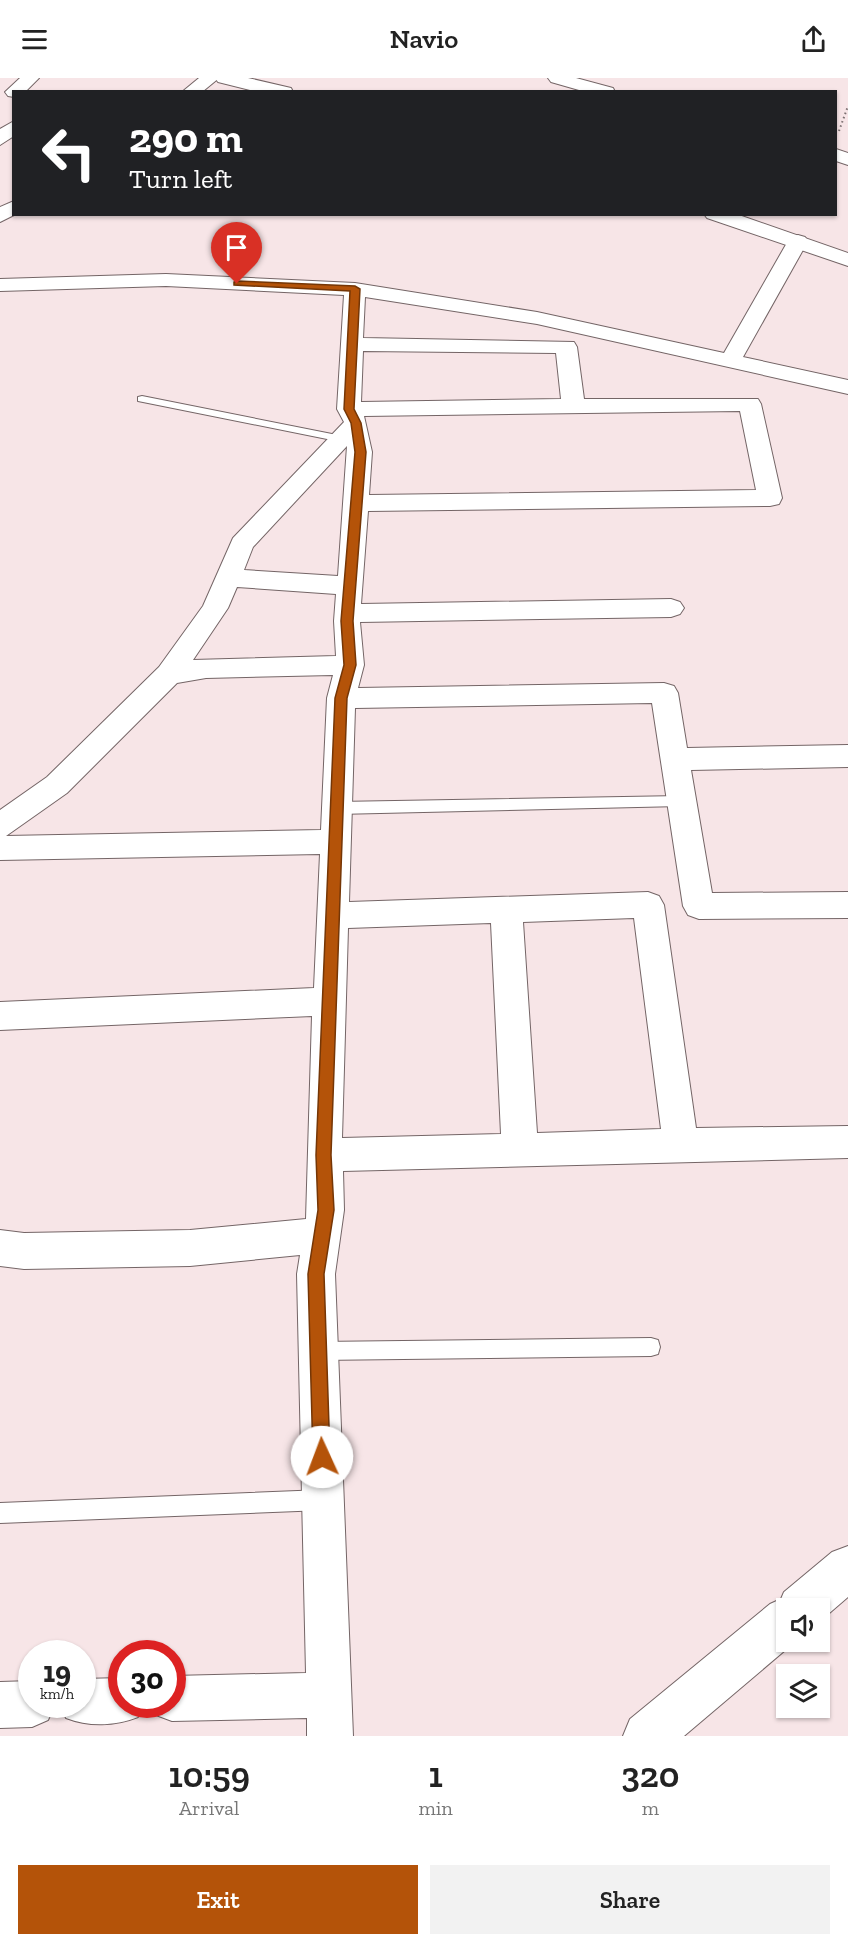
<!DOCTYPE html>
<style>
:root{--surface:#fff;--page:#f2f2f2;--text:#222;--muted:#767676;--accent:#b45309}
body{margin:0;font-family:"Zilla Slab",serif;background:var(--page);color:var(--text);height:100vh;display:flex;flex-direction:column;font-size:22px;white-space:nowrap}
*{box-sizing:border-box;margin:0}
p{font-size:20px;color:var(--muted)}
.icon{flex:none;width:33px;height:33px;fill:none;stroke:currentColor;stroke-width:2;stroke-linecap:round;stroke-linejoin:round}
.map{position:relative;height:1658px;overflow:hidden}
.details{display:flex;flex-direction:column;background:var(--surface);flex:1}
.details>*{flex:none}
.banner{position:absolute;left:12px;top:12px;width:825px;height:126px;border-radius:0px;box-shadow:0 2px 4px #0004;background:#202124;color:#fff;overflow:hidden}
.tools{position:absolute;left:776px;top:1520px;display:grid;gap:12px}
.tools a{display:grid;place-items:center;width:54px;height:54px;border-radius:0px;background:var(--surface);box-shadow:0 2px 4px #0004;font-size:30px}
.speed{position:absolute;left:18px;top:1562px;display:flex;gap:12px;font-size:30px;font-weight:700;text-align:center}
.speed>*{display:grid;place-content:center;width:78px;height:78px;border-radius:50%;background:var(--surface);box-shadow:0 2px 4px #0004;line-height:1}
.speed small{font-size:15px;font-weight:400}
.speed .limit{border:9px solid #d22;background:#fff;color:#111}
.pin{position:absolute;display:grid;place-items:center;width:51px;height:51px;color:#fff;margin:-62px -26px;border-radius:50% 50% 50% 0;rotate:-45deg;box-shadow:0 0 6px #0007}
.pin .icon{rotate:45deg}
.me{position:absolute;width:66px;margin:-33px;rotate:358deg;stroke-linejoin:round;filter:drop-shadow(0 0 4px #0008)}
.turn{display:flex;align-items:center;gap:21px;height:126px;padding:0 18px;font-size:27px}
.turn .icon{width:78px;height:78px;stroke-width:2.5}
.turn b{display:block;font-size:42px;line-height:51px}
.eta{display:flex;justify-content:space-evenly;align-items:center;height:102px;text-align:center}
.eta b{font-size:36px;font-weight:600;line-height:42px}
.action{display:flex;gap:12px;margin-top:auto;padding:12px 18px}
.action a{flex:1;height:69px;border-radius:0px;background:var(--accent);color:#fff;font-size:24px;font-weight:600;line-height:69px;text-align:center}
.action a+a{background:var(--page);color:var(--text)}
header{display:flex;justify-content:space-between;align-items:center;height:78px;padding:0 18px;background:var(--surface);font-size:27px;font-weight:600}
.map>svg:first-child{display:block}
</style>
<header><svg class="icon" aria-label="menu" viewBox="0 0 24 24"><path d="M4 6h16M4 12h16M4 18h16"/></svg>Navio<svg class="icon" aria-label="share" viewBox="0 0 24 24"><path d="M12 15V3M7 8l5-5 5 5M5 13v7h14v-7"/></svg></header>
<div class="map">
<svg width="848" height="1658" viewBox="0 0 848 1658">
<rect width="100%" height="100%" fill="#f7e5e7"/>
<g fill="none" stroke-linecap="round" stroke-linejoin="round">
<g stroke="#746566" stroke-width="2">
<path id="lane" d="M142,318L342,358L348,361L342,364L138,323V319Z
M681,718L688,723L681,728L337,736L330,730L337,724Z
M651,1260L658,1262L660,1269L658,1276L651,1278L318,1282L311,1280L309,1273L311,1266L318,1264Z
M323,1412L330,1415L333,1422L330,1429L323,1432L0,1445V1425Z"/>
</g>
<g stroke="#746566" stroke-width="2">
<path id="street" d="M20,0H39L25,14H14V19L8,18L5,14Z
M199,0H219L202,14H182Z
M548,0H576L613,10L615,14H586L551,4Z
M14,43V58L0,67V51Z
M836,71L848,75V87L836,83Z
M14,123V136H16L0,144V129Z
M798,157L805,159L808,163L743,279L848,302V316L537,246L365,219L363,260L574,264L577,269L584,321H758L761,326L782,420L779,426L770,428L368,433L361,526L671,521L680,524L684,530L680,536L671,539L360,544L364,587L358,610L664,605L674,608L678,615L687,670L848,667V689L691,692L712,815L848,814V840L699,841L688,837L683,828L652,625L355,630L349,824L648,814L659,818L664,827L696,1050L848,1048V1080L343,1093L344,1132L335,1196L353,1658H307V1640L172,1643L156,1637L152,1626H172V1598L306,1595L297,1196L300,1177L190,1188L24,1191L0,1188V1152L24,1155L190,1152L306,1141L312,938L0,952V924L314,910L320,776L0,782V732L47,699L159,589L203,528L233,460L344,344L337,331L344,217L166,208L0,213V201L166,196L355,205L537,234L724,275L788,163L791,159ZM363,273L556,275L561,321L361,324ZM740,333L756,412L369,417L372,374L364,338ZM347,368L338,498L244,492L253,469ZM237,509L336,516L334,543L336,578L193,582L228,530ZM333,597L327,620L321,752L6,758L67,715L177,605L206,600ZM634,840L661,1051L537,1055L523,844ZM491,845L501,1056L342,1060L348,850Z
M122,1600V1626H143L138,1639C115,1648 89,1649 66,1640L60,1626H82V1601Z
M32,1603V1626H55L48,1642L32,1649L0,1650V1604Z"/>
</g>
<g stroke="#746566" stroke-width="2">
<path id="secondary" d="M215,0H248L291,10L293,14H258L218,4Z
M704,136H736L848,175V188L707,140Z
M848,1468V1519L819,1544V1530H786V1563H796L684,1658H623L630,1641L770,1526L781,1521L784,1514L832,1474Z"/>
</g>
<path stroke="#7a6f70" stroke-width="2" stroke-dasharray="1.5 3" stroke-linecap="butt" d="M839,53L848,28"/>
<use href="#lane" fill="#fff" fill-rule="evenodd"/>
<use href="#street" fill="#fff" fill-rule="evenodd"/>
<use href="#secondary" fill="#fff" fill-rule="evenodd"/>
</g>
<path fill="#b45309" stroke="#753606" stroke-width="1.5" d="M237,203L355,208L360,211L354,331L361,345L366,374L353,543L356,587L347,620L331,1077L334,1132L324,1196L330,1379L328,1386L322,1388L315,1386L313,1379L308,1196L318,1132L316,1077L335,620L344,587L341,543L355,374L351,345L344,331L350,213L234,207V204Z"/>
</svg>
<div class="tools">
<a><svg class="icon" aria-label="sound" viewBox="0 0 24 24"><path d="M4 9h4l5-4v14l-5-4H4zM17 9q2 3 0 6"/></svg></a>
<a><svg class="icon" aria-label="layers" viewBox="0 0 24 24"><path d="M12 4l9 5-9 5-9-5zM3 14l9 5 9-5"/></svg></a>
</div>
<div class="speed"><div>19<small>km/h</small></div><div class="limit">30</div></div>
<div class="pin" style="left:237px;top:206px;background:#d93025"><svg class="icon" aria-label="arrive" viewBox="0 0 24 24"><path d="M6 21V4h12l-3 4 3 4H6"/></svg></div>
<svg class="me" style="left:322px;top:1379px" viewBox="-20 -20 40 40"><circle r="19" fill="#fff"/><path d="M0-13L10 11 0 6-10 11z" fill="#b45309"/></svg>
<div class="banner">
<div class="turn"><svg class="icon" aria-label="left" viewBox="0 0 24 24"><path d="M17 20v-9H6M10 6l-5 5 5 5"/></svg><div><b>290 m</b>Turn left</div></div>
</div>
</div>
<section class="details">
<div class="eta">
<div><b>10:59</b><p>Arrival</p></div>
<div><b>1</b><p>min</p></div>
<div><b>320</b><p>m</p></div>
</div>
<div class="action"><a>Exit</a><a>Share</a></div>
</section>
